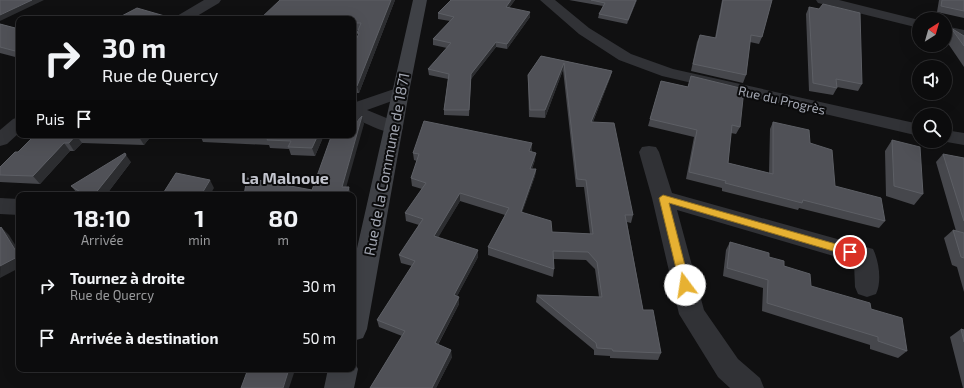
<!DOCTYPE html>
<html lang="fr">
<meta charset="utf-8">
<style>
:root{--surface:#0c0c0d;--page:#1a1a1b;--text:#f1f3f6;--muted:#9a9b9d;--line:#2c2c2e}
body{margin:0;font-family:"Exo 2",sans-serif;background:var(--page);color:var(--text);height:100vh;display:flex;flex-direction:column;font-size:15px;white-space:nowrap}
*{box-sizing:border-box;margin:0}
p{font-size:13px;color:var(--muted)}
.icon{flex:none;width:22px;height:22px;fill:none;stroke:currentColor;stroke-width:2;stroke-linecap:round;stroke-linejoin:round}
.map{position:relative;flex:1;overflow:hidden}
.sheet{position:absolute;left:16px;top:192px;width:340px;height:180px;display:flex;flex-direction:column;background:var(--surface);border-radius:8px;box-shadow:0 4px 16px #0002,0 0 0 1px var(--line)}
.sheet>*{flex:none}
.banner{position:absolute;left:16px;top:16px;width:340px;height:122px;border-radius:8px;box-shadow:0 4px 16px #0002,0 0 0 1px var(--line);background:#0c0c0d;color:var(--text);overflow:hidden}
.needle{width:26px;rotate:37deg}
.buttons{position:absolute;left:912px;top:12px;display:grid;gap:8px}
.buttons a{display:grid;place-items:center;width:40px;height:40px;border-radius:50%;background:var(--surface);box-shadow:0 4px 16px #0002,0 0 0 1px var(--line);font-size:20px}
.pin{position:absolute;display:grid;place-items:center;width:34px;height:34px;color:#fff;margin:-17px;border:2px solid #fff;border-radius:50%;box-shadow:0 1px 4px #0007}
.me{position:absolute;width:44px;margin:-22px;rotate:346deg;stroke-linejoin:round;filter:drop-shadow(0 0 3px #0008)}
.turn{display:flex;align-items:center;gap:14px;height:84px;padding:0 20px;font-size:18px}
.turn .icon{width:52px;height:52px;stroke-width:2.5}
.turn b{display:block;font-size:28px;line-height:34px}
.then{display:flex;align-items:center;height:38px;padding:0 20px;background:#0003;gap:8px;font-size:15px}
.eta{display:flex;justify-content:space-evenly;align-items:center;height:68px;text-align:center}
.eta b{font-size:24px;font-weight:700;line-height:28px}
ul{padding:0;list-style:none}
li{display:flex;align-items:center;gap:12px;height:52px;padding:0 20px}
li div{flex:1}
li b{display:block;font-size:15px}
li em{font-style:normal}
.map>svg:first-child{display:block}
</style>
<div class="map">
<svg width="964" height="388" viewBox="0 0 964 388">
<rect width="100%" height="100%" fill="#101011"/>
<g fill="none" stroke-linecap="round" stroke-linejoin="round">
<path fill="#313236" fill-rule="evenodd" d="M204,0H221L219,3L192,19H175L177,16Z
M540,0H555L589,28L631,54L673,69L919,124V136L662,76L619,60L579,34Z
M816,0H839L919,20V28L818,3Z
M945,26L964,30V39L945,34Z
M400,87L406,88L409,92L406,96L367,110L401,124L403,128L401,132C386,136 367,123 353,118V103Z
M19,117V133L7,144L0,146V130L13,119Z
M945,130L964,133V145L941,141H945Z
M649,146L656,147L659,152L672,193L873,249C879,261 882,282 876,294L867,297L858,294L855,287L854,262L677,210L704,310L738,359L760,378L764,388H730L718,377L679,314L652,198L639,152L642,147Z
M0,198L19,199V215L0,214Z"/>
<path fill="#3f4146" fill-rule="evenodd" d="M413,0H427L409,92L367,329L363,338L353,341V266Z
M353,359L358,369L354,388H324L328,369H353Z"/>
</g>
<path fill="#46474c" d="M280,0H395L359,93H353V47L358,35L357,33L358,30H353V19Z
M451,0H515L509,8L530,17L507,49L496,47L471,79L469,116L444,115V110L448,79L429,75L428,69L447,48L433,45V39L450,21L438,19V13Z
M569,0H637L627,24L598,18L599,14L603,6Z
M722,0H772L762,37L759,44L750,42L746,75L743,83L691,71L697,42L700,35L715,38Z
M939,0H964V18L937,12Z
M809,7L862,84L858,91L837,87V88L833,95L809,91L806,14Z
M0,24L19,29V58L0,53Z
M951,28L964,36V67L945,39V37Z
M541,56L612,71L610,78L593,122L633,215L631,223L627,222L643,310L661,353L658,360L610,358V356L594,355V350L536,302L537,295L599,297L595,269L586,260L553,259L554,269L553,277L488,255V247L505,215L460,201L438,237L478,257L457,296L459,304L438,345L452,357L436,388H370L402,336L379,327L377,320L412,266L401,263L399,255L419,225L406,221L405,213L422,189L412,186L411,178L417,161L414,160L413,153L532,150L531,152L535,160L532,169H536L535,176L522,212L552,232L590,234L584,187H576L563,70L545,118L529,117L528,83V75Z
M691,76L740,127L736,134L731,133L728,163L769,173L770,129L773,122L810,143L835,186L885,221L879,228L799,208L798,210L722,191V188L686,179L694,137L648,126L661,81L688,87Z
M35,135H152L144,145L82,143L74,151H70L40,184L0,182V167L18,152Z
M200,135H324L315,156L291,155L289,149L270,148L269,145L203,142Z
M892,140L923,194L914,205L886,196L885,151Z
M943,154L964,158V292L957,267L952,265L944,238L953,230L956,231L936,162Z
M131,162L106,195H79L77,193L71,186Z
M730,242L769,257L784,266L811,286L871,309L907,351L898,358L870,349V345L762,311L763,288L723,276L726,250Z
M961,329L964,330V388H963L950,337Z
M248,369H310L309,373H294Z"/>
<path fill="#2c2d30" d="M32,0H44L0,21V15Z
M391,0H395L359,93L357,86Z
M511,0H515L505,12L506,7Z
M636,0H637L627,24L628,20Z
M530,12V17L507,49V44Z
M496,42V47L471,79L469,116L471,74Z
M564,63L563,70L545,118V110Z
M612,71L610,78L590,129L591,122Z
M362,116L364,124L344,195L342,187Z
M76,135L82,143L74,151L69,143Z
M141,135H152L144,145L139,137Z
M318,135H324L315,156L312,148Z
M64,143L70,151L40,184L33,176Z
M532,143V150L528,159L529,151Z
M536,153L535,160L529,176L530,169Z
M126,155L131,162L106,195H94Z
M536,169L535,176L520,219L521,212Z
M210,180L214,188L210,195H201Z
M349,187L351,195H347Z
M460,193V201L435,243L434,236Z
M1,227L9,235L19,251V268L0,278Z
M478,250V257L454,302V295Z
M459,297V304L435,350V343Z
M451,350L452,357L436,388H432Z
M289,369H292L294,373L289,388H283Z
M306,369H310L309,373Z"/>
<path fill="#505157" stroke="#5d5f65" d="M0,0H32L0,15Z
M280,0H391L357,86H353V47L359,33H357L361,23H353V19H260Z
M451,0H511L506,7L530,12L507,44L496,42L471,74L469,110H444L449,74L428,69L451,43L433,39L454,17L438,13Z
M591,0H636L628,20L599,14L605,3Z
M723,0H772L762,37L751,35L746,75L693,64L700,35L716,38Z
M942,0H964V11L941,6Z
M823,4L860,13L862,84L836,79L837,88L813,83L809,7L819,9Z
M137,8L175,19H116Z
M0,24L19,29V52L0,47Z
M951,28L964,36V46Z
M541,56L612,71L591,122L614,123L633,215H625L643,310H653L661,353L613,351L612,349L597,348L596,343L537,295L602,297L597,262L588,252L553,251L554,269L488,247L509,208L460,193L434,236L478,250L454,295L459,297L435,343L451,350L432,388H370L405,331L377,320L415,261L399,255L423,219L405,213L426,183L411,178L419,154L413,153L424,121L532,143L529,151L536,153L530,169H536L521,212L551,221L552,232L593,234L586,180L577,179L564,63L545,110H530L528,75Z
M691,76L744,89L740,127L732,125L728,163L773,174V122L809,130L810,143L832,150L835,186L881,198L885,221L803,200L802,203L725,183L726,181L689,172L697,130L650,119L661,81L688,87Z
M362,116L342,187H349L347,195H244L247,178L312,190L331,137H343L345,135H353V126Z
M35,135H76L69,143H64L33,176L0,175V167L15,152H18Z
M85,135H141L139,137Z
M216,135H318L312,148L288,147L291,141L267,140L268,138Z
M892,140L920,147L923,194L894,186Z
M125,153L126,155L94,195H85L71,186Z
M943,154L964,158V221Z
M176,173L210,180L201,195H162Z
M1,227L19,256L0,266V228Z
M953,230L964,233V258L961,257Z
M730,242L769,253V257L784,261V266L810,274L811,286L870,303L871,309L902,318L907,351L878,341V337L767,303L768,280L727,268Z
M961,329L964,330V342Z
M248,369H289L283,388H241Z"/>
<path fill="#e7b132" stroke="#967320" d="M663,195L850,248L854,249L855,252L854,255L850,256L669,203L690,285L689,288L685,289L681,288L680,285L659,198Z"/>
<g text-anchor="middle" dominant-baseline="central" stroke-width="4" stroke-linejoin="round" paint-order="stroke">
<g font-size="13" fill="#a2a6b1" stroke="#0b0b0c">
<text transform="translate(782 100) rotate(13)">Rue du Progrès</text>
</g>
<g font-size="15" fill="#a2a6b1" stroke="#0b0b0c">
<text transform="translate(386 164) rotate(-79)">Rue de la Commune de 1871</text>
</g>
<g font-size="16" font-weight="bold" fill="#c3c5ce" stroke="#0b0b0c">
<text x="285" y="177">La Malnoue</text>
</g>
</g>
</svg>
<div class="buttons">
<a><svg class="needle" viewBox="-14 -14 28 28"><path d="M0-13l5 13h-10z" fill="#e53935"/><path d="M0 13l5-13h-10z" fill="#9a9b9d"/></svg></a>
<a><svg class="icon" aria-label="sound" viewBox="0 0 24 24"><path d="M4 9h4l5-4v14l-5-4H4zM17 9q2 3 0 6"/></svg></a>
<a><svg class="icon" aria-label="search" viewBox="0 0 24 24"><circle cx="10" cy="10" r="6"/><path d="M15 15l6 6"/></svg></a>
</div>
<div class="pin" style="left:850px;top:252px;background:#d93025"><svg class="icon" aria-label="arrive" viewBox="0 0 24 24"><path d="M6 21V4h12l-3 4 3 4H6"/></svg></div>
<svg class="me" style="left:685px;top:285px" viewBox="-20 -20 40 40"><circle r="19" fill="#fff"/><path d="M0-13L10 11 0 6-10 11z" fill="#e7b132"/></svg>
<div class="banner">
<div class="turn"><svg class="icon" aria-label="right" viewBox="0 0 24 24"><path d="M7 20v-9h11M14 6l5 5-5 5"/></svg><div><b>30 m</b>Rue de Quercy</div></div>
<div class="then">Puis<svg class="icon" aria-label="arrive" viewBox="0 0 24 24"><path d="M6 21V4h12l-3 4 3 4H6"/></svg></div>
</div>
<section class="sheet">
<div class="eta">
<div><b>18:10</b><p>Arrivée</p></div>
<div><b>1</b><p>min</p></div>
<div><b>80</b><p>m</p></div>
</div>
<ul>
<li><svg class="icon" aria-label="right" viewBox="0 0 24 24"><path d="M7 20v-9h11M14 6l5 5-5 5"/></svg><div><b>Tournez à droite</b><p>Rue de Quercy</p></div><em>30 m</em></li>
<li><svg class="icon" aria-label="arrive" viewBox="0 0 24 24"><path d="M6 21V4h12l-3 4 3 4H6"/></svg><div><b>Arrivée à destination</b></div><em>50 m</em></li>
</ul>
</section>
</div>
